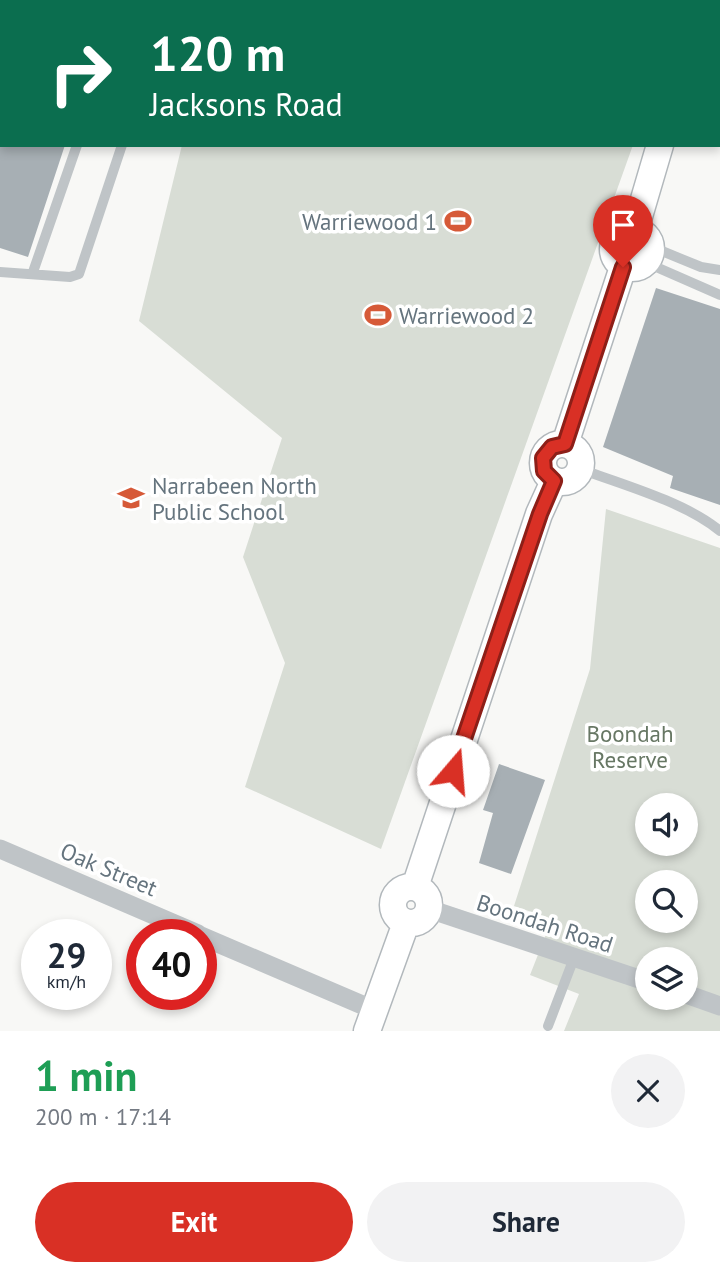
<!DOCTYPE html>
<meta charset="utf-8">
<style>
:root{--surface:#fff;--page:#f2f2f3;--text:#1f2937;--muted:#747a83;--accent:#d93025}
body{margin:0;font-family:"PT Sans",sans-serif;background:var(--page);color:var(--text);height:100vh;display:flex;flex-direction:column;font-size:26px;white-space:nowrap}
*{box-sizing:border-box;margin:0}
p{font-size:23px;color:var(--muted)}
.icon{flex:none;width:38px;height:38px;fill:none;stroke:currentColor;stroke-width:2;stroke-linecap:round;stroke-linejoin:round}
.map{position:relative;height:1031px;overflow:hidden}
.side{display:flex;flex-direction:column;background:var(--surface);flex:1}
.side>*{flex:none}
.hud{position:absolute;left:0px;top:0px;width:721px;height:147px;box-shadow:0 4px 10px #0003;background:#0b6e4f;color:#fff;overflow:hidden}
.tools{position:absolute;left:635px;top:793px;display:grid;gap:14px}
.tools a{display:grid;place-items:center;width:63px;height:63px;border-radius:50%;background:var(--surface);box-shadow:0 4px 10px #0003;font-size:35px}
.speed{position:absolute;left:21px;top:919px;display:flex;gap:14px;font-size:35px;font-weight:700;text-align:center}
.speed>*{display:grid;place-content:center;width:91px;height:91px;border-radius:50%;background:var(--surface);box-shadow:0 4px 10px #0003;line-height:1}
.speed small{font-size:18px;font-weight:400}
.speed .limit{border:10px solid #d22;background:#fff;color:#111}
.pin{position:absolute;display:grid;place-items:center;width:60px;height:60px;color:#fff;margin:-72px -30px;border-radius:50% 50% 50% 0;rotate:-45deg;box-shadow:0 0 7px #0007}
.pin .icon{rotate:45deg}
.me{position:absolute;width:77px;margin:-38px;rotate:18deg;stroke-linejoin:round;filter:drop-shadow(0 0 5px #0008)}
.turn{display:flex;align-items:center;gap:24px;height:147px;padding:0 35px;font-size:32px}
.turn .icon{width:91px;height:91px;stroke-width:2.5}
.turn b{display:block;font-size:49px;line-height:60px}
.round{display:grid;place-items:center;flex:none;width:74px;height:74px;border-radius:37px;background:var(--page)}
.summary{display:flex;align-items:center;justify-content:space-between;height:119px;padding:0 35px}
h1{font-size:42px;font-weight:800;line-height:52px;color:#1e9e55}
.cta{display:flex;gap:14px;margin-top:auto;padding:14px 35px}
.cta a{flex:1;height:80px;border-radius:42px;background:var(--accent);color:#fff;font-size:28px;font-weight:800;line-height:80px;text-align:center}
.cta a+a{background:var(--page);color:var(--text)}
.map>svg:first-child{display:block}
</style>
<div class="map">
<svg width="720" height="1031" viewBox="0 0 720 1031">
<rect width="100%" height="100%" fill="#f8f8f6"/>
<path fill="#d8ddd5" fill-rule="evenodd" d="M182,145H633L381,849L245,787L285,663L243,557L282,438L139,321Z
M606,509L720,548V1031H564L579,994L530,975L552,919L514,906L590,669ZM648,805H686V844H648ZM648,882H686V920H648ZM648,959H686V998H648Z"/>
<path fill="#a7afb4" d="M0,145H65L28,257L0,248Z
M656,288L720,309V505L670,488L673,476L603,447Z
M499,764L545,780L511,874L479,863L493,813L483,810Z"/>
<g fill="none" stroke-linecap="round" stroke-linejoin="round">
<g stroke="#b2b8bc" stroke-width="29">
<path id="secondary" d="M707,2L708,0
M613 249a19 19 0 1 1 38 0a19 19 0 1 1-38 0Z
M635,230L660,145
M543 463a19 19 0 1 1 38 0a19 19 0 1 1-38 0Z
M565,444L623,267
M393 905a18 18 0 1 1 36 0a18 18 0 1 1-36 0Z
M415,887L539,514L554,481
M367,1031L406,923"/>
</g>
<path stroke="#bfc4c7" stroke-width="10" d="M156,0L173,2
M284,2L297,0
M652,247L701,267L720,270
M647,263L720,295
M0,272L70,277L79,274L122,145
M33,272L77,145
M580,469C622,484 687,503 720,531
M548,1026L574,958"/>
<path stroke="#bfc4c7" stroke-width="19" d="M0,849L198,934
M429,909L648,982
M201,936L374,1010
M686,994L720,1006"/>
<use href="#secondary" stroke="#fff" stroke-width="26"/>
</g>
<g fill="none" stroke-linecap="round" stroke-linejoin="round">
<g stroke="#8d1f18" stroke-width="18">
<path id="route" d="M453,771L540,514L554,481L544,471L543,458L552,447L565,444L623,267"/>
</g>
<use href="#route" stroke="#d93025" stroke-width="12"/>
</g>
<defs>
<g id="stadium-bare" transform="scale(2.1)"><path d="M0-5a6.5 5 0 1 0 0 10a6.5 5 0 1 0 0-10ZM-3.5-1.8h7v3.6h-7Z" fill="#d65a38" stroke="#fff" stroke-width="2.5" paint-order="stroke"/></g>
<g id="school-bare" transform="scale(2.1)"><path d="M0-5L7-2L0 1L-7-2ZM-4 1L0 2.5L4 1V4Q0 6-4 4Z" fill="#d65a38" stroke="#fff" stroke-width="2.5" paint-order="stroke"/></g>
</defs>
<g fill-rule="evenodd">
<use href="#stadium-bare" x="458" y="221"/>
<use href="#stadium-bare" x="378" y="315"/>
<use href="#school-bare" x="131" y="498"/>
</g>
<g text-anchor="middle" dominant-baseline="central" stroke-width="7" stroke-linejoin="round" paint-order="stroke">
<g font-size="23" fill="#65747e" stroke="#fff" text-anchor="start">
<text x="437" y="221" text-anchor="end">Warriewood 1</text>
<text x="399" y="315">Warriewood 2</text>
<text x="152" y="485">Narrabeen North<tspan x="152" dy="26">Public School</tspan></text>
</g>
<g font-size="23" fill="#677764" stroke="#fff">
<text x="630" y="733">Boondah<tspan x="630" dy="26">Reserve</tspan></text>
</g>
<g font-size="23" fill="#65747e" stroke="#fff">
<text transform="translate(109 869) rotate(23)">Oak Street</text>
<text transform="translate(545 923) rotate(18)">Boondah Road</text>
</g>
</g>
</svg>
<div class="tools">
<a><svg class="icon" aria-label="sound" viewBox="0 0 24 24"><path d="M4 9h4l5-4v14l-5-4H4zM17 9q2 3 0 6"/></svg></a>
<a><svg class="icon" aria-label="search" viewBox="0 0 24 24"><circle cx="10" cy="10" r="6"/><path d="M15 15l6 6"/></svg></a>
<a><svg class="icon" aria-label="layers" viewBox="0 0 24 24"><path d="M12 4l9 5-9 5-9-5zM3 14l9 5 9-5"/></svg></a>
</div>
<div class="speed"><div>29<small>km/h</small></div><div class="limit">40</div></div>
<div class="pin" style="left:623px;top:267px;background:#d93025"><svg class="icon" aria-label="arrive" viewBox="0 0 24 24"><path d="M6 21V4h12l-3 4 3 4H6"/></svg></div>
<svg class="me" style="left:453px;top:771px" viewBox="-20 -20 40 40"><circle r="19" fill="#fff"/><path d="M0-13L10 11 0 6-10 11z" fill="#d93025"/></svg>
<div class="hud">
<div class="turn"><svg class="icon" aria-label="right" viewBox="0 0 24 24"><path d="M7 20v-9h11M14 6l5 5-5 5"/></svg><div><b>120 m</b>Jacksons Road</div></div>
</div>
</div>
<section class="side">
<div class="summary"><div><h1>1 min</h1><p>200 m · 17:14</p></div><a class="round"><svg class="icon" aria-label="close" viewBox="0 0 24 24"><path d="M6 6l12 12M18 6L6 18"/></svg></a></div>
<div class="cta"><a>Exit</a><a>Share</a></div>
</section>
